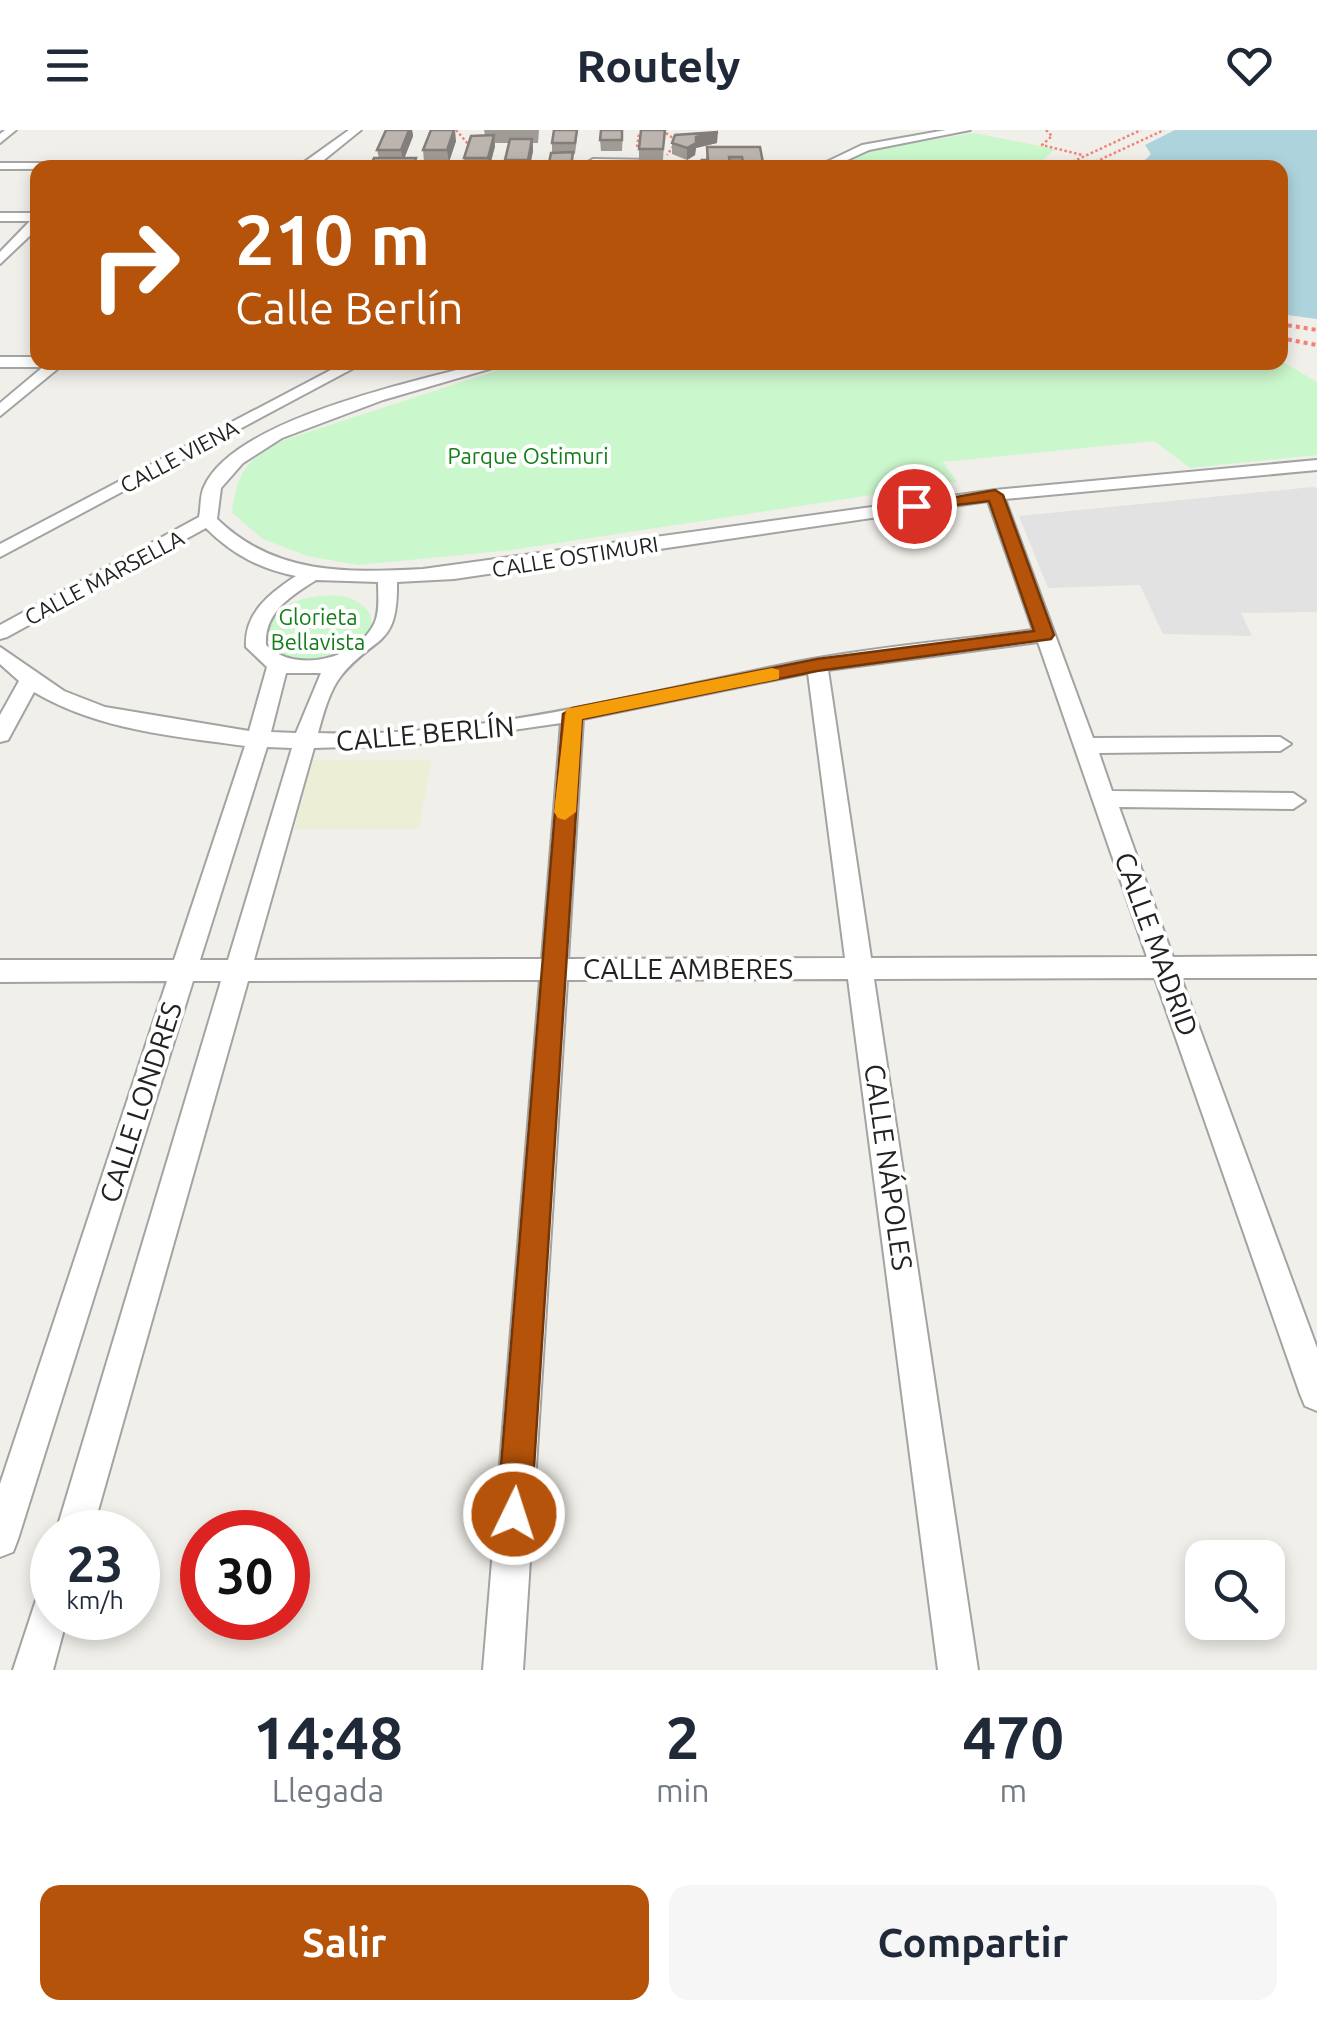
<!DOCTYPE html>
<html lang="es">
<meta charset="utf-8">
<style>
:root{--surface:#fff;--page:#f6f6f7;--text:#1f2937;--muted:#747a83;--accent:#b45309}
body{margin:0;font-family:Ubuntu,sans-serif;background:var(--page);color:var(--text);height:100vh;display:flex;flex-direction:column;font-size:38px;white-space:nowrap}
*{box-sizing:border-box;margin:0}
p{font-size:32px;color:var(--muted)}
.icon{flex:none;width:55px;height:55px;fill:none;stroke:currentColor;stroke-width:2;stroke-linecap:round;stroke-linejoin:round}
.map{position:relative;height:1540px;overflow:hidden}
.drawer{display:flex;flex-direction:column;background:var(--surface);flex:1}
.drawer>*{flex:none}
.banner{position:absolute;left:30px;top:30px;width:1258px;height:210px;border-radius:20px;box-shadow:0 5px 15px #0003;background:#b45309;color:#fff;overflow:hidden}
.controls{position:absolute;left:1185px;top:1410px;display:grid;gap:20px}
.controls a{display:grid;place-items:center;width:100px;height:100px;border-radius:20px;background:var(--surface);box-shadow:0 5px 15px #0003;font-size:50px}
.speed{position:absolute;left:30px;top:1380px;display:flex;gap:20px;font-size:50px;font-weight:700;text-align:center}
.speed>*{display:grid;place-content:center;width:130px;height:130px;border-radius:50%;background:var(--surface);box-shadow:0 5px 15px #0003;line-height:1}
.speed small{font-size:25px;font-weight:400}
.speed .limit{border:15px solid #d22;background:#fff;color:#111}
.pin{position:absolute;display:grid;place-items:center;width:85px;height:85px;color:#fff;margin:-42px;border:5px solid #fff;border-radius:50%;box-shadow:0 2px 10px #0007}
.me{position:absolute;width:110px;margin:-55px;rotate:4deg;stroke-linejoin:round;filter:drop-shadow(0 0 8px #0008)}
.turn{display:flex;align-items:center;gap:35px;height:210px;padding:0 40px;font-size:45px}
.turn .icon{width:130px;height:130px;stroke-width:2.5}
.turn b{display:block;font-size:70px;line-height:85px}
.eta{display:flex;justify-content:space-evenly;align-items:center;height:170px;text-align:center}
.eta b{font-size:60px;font-weight:600;line-height:70px}
.cta{display:flex;gap:20px;margin-top:auto;padding:20px 40px}
.cta a{flex:1;height:115px;border-radius:20px;background:var(--accent);color:#fff;font-size:40px;font-weight:600;line-height:115px;text-align:center}
.cta a+a{background:var(--page);color:var(--text)}
header{display:flex;justify-content:space-between;align-items:center;height:130px;padding:0 40px;background:var(--surface);font-size:45px;font-weight:600}
.map>svg:first-child{display:block}
</style>
<header><svg class="icon" aria-label="menu" viewBox="0 0 24 24"><path d="M4 6h16M4 12h16M4 18h16"/></svg>Routely<svg class="icon" aria-label="heart" viewBox="0 0 24 24"><path d="M12 20l-8-8c-3-5 5-10 8-4 3-6 11-1 8 4z"/></svg></header>
<div class="map">
<svg width="1317" height="1540" viewBox="0 0 1317 1540">
<rect width="100%" height="100%" fill="#f1efe9"/>
<path fill="#edeed6" d="M313,630H431L419,699H294Z"/>
<path fill="#cbf7cd" d="M974,3L1055,19L1035,37L830,38L871,20Z
M1280,230L1317,252V325L1190,338L1154,311L943,332L957,352L512,420L358,435L307,426L263,409L232,383C237,339 248,329 287,309L520,233Z
M343,466C427,492 301,569 263,510C273,472 306,463 343,466Z"/>
<path fill="#e2e2e2" d="M1312,357L1317,358V482L1241,483L1252,506L1163,504L1140,455L1048,458L1019,386Z"/>
<path fill="#add3dc" d="M1175,0H1317V189L1280,184V38L1093,37L1143,32L1151,24L1145,15Z"/>
<g fill="none" stroke-linecap="round" stroke-linejoin="round">
<g stroke="#a3a3a3" stroke-width="4">
<path id="minor" d="M5,0H16L0,13V4Z
M349,0H361L314,38L0,39V33H303Z
M946,0H970L869,20L830,38H814L862,15Z
M593,29L655,30L661,33L657,38H579Z
M0,83H38V98L0,134V122L30,91H0Z
M0,227H38V232H45L38,237H0Z
M49,232H66L0,286V273Z
M346,232H365L0,427V414Z
M487,232H513L383,270L282,308L243,333L221,358L217,389C275,445 346,443 423,439L995,360L1317,330V340L1005,369L1093,608L1280,607L1291,614L1280,621L1099,623L1112,661L1293,663L1305,671L1293,679L1119,677L1173,827L1317,826V848H1181L1317,1218V1281L1305,1276L1300,1264L1155,848L874,849L978,1540H938L848,849L567,850L523,1540H483L540,850L248,851L92,1402H56L221,851H193L18,1409L13,1422L0,1427V1354L167,851L0,852V830H174L245,616C173,606 98,600 34,562L8,610L0,612V585L19,551L0,534V517L64,561L105,577L249,601L267,537L246,517C244,483 270,463 296,446C260,439 232,424 206,398L7,507L0,509V495L199,387C201,378 200,365 204,357C234,288 419,251 487,232ZM988,371L1033,500C958,510 882,516 807,530C647,561 482,609 318,603C323,585 329,561 341,546C375,504 398,519 397,452L454,449ZM316,450L378,452C378,465 380,480 375,492C358,530 294,544 266,515C264,482 291,466 316,450ZM1038,512L1147,827L871,828L828,540ZM286,543H321L296,603L271,602ZM808,543L845,828L568,829L583,589ZM561,593L542,829L254,830L314,618L412,615ZM267,617L292,618L228,830H200Z
M52,1455V1488H67L53,1540H13L39,1461Z"/>
</g>
<path stroke="#f28279" stroke-width="2.5" stroke-dasharray="2.5 2.5" stroke-linecap="butt" d="M456,0L469,15
M1046,0L1052,6L1042,15L1082,25
M666,3L677,11L667,25
M637,17L639,4
M1059,38L1141,0
M1082,38L1164,0"/>
<path stroke="#f28279" stroke-width="4" stroke-dasharray="4 4" stroke-linecap="butt" d="M1280,194L1317,200
M1280,208L1317,215"/>
<use href="#minor" fill="#fff" fill-rule="evenodd"/>
</g>
<path fill="#a19b96" d="M386,0H412L413,6L404,28H416L418,38H371V35L379,28L377,20Z
M484,0H539L538,13H533V21L530,38H505V30L509,13H495L490,38H465L464,28L485,5Z
M554,0H578L575,24L552,23V13Z
M623,0L622,21H601L600,10Z
M665,0L663,30H639V19Z
M456,11L449,32H424L423,20Z
M672,13H717L696,18L695,25L687,30L672,24Z
M707,17H760L764,38H702V30H706Z"/>
<path fill="#837e7a" d="M409,0H412L413,6L403,32L401,20Z
M455,0L456,11L449,32L447,20Z
M718,2L717,13L696,18L695,25L687,30V18L696,7Z
M494,5L495,17L489,38L488,28Z
M532,9L533,21L529,38L528,30Z"/>
<path fill="#bbb4af" stroke="#837e7a" stroke-width="2.5" d="M386,0H409L401,20H377Z
M431,0H454L447,20H423Z
M554,0H577L575,13H552Z
M601,0H622V10H600Z
M641,0H665L663,19H639Z
M718,2L696,7V13L687,18L672,13L675,5Z
M494,5L488,28H464L471,6Z
M510,9H532L528,30H505Z
M707,17H760L764,38H744L742,27H729L731,38H705L702,30H708Z
M573,22L571,38H548L551,23Z
M374,28H416L414,35H371Z"/>
<path fill="#b45309" stroke="#753606" stroke-width="2.5" d="M995,360L1003,365L1054,505L1051,509L817,541L582,589L531,1384L526,1396L514,1401L502,1396L497,1384L563,584L573,578L817,529L1034,501L989,371L914,380L906,376Z"/>
<path fill="#f59e0b" d="M772,538L779,540V549L582,589L576,682L565,690L558,688L554,682L566,579Z"/>
<g text-anchor="middle" dominant-baseline="central" stroke-width="8" stroke-linejoin="round" paint-order="stroke">
<g font-size="22" fill="#137d19" stroke="#fff">
<text x="528" y="325">Parque Ostimuri</text>
<text x="318" y="486">Glorieta<tspan x="318" dy="25">Bellavista</tspan></text>
</g>
<g font-size="22" fill="#222" stroke="#fff">
<text transform="translate(179 326) rotate(-28)">CALLE VIENA</text>
<text transform="translate(575 426) rotate(-9)">CALLE OSTIMURI</text>
<text transform="translate(104 447) rotate(-28)">CALLE MARSELLA</text>
</g>
<g font-size="28" fill="#222" stroke="#fff">
<text transform="translate(425 603) rotate(-5)">CALLE BERLÍN</text>
<text transform="translate(1157 814) rotate(70)">CALLE MADRID</text>
<text x="688" y="838">CALLE AMBERES</text>
<text transform="translate(140 972) rotate(-72)">CALLE LONDRES</text>
<text transform="translate(889 1037) rotate(82)">CALLE NÁPOLES</text>
</g>
</g>
</svg>
<div class="controls">
<a><svg class="icon" aria-label="search" viewBox="0 0 24 24"><circle cx="10" cy="10" r="6"/><path d="M15 15l6 6"/></svg></a>
</div>
<div class="speed"><div>23<small>km/h</small></div><div class="limit">30</div></div>
<div class="pin" style="left:914px;top:376px;background:#d93025"><svg class="icon" aria-label="arrive" viewBox="0 0 24 24"><path d="M6 21V4h12l-3 4 3 4H6"/></svg></div>
<svg class="me" style="left:514px;top:1384px" viewBox="-20 -20 40 40"><circle r="17" fill="#b45309" stroke="#fff" stroke-width="3"/><path d="M0-11L8 9 0 5-8 9z" fill="#fff"/></svg>
<div class="banner">
<div class="turn"><svg class="icon" aria-label="right" viewBox="0 0 24 24"><path d="M7 20v-9h11M14 6l5 5-5 5"/></svg><div><b>210 m</b>Calle Berlín</div></div>
</div>
</div>
<section class="drawer">
<div class="eta">
<div><b>14:48</b><p>Llegada</p></div>
<div><b>2</b><p>min</p></div>
<div><b>470</b><p>m</p></div>
</div>
<div class="cta"><a>Salir</a><a>Compartir</a></div>
</section>
